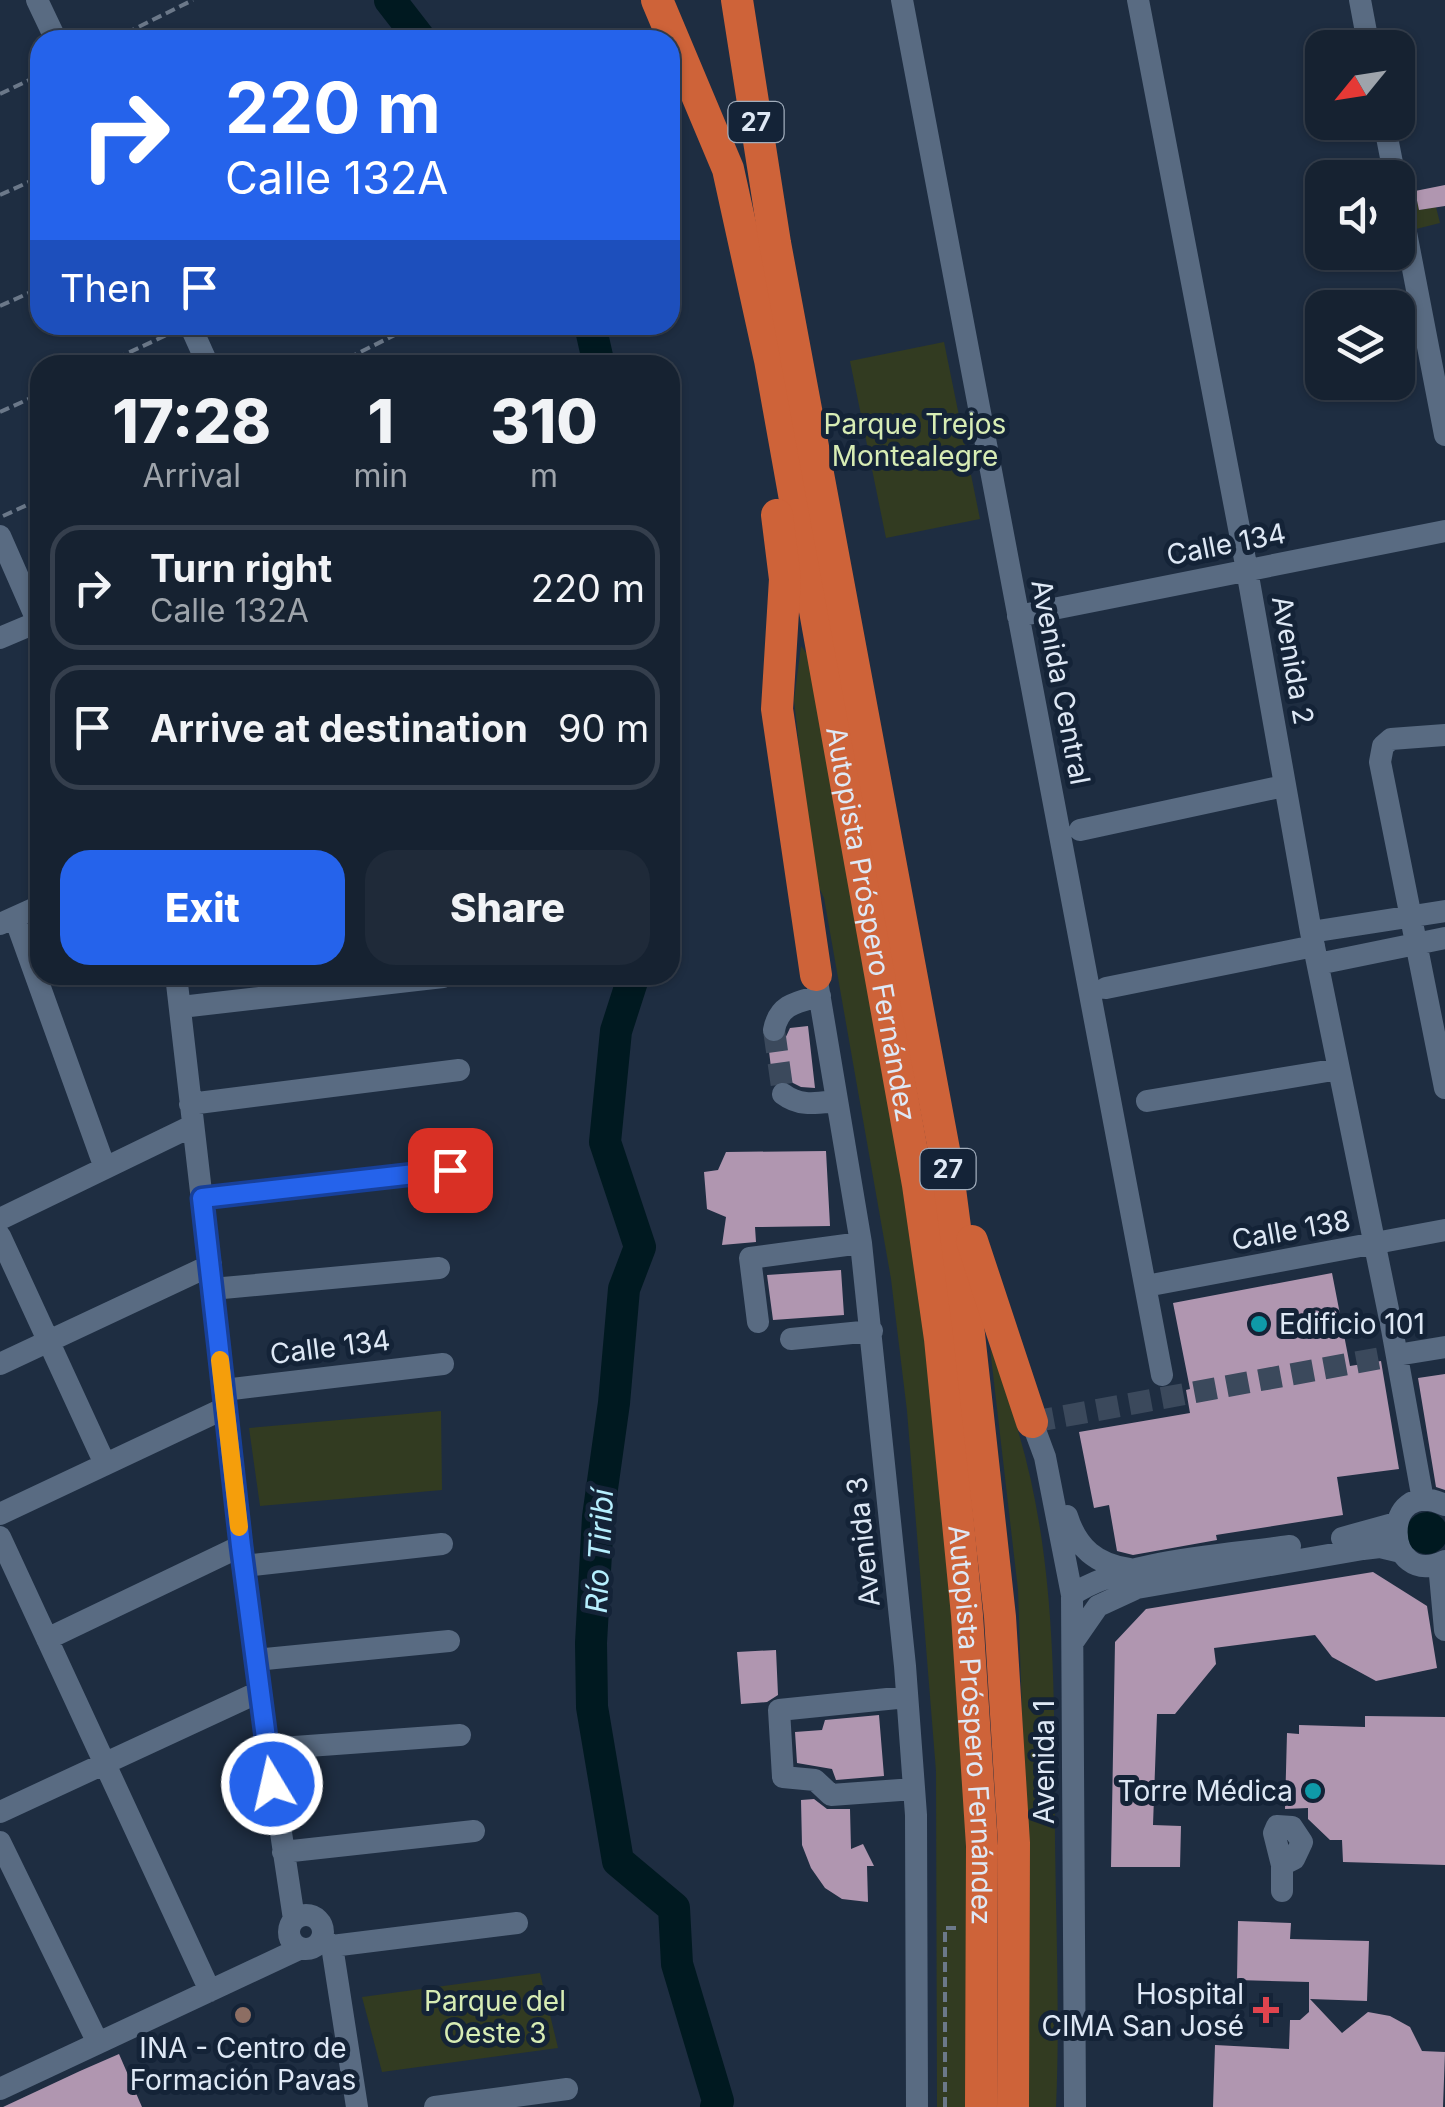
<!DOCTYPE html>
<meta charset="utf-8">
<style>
:root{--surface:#162231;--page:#1f2a39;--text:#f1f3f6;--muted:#9ea4ab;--line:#353f4d;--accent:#2563eb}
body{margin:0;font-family:Inter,sans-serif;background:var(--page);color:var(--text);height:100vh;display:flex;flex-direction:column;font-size:38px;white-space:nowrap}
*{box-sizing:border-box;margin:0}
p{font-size:32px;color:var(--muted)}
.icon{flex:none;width:55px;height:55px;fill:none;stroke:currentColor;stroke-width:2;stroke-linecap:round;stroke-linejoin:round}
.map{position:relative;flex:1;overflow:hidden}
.details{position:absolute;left:30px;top:355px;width:650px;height:630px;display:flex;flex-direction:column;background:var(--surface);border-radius:30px;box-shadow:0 2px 8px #0004,0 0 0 2px var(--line)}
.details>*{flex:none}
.top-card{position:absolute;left:30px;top:30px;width:650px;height:305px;border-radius:30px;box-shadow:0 2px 8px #0004,0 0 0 2px var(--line);background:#2563eb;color:#fff;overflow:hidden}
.needle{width:65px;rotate:240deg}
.controls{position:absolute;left:1305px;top:30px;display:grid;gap:20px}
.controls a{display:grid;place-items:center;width:110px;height:110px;border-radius:20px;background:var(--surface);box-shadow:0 2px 8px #0004,0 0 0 2px var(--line);font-size:50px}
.pin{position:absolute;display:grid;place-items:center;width:85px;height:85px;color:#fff;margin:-42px;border-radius:20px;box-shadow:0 5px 15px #0006}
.me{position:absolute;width:110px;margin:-55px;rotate:351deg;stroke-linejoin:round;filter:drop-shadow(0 0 8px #0008)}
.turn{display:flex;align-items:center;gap:35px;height:210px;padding:0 30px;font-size:45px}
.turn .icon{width:130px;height:130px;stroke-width:2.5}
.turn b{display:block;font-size:70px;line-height:85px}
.then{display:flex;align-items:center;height:95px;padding:0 30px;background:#0003;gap:20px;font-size:38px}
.eta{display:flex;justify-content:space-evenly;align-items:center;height:170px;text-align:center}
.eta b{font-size:60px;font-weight:800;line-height:70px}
.cta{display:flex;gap:20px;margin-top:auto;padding:20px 30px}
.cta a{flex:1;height:115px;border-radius:30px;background:var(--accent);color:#fff;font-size:40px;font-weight:800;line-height:115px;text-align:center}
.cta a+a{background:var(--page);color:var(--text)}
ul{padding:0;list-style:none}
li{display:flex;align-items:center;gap:30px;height:125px;margin:0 20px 15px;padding:0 10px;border:5px solid var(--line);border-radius:30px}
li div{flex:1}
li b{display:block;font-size:38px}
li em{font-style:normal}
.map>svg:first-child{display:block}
</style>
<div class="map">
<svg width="1445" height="2107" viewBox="0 0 1445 2107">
<rect width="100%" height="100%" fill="#1e2d41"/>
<path fill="#323b21" d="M1415,191L1419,210L1436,207L1440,223L1416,229L1408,192Z
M944,342L980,519L886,538L850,361Z
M801,646L808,655L924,1275L962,1676L972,2107H937L936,1771L907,1411L891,1279L824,898L813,875L794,700Z
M990,1348C1003,1376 1011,1405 1019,1434C1058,1567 1054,1704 1055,1841C1056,1930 1060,2018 1056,2107H1027L1028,1899L1018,1590Z
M441,1411L442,1490L260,1506L249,1428Z
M540,1973L558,2048L382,2072L362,1997Z"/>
<path fill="#001920" d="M1406 1533a21 21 0 1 1 42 0a21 21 0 1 1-42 0Z"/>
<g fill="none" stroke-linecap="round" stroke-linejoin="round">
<path stroke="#001920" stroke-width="32" d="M390,0L421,40
M590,325L599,365
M634,975L616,1031L605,1142L640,1247L624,1289L614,1403L598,1517L591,1643L592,1707L618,1861L674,1908L677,1964L718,2101L716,2107"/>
</g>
<path fill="#b096b0" d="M1445,185V206L1419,210L1415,191Z
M808,1026L815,1088L801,1087L785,1079L773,1084L768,1043L784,1041L790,1028Z
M826,1151L830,1226L755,1227L756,1242L722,1245L726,1217L707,1209L704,1172L718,1170L726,1152Z
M841,1270L844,1315L773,1320L767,1275Z
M1332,1273L1350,1366L1381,1361L1399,1469L1337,1477L1343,1515L1216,1535L1217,1540L1133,1555L1117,1551L1109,1505L1094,1508L1079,1432L1190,1413L1186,1390L1190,1389L1173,1303Z
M1445,1374V1490L1436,1487L1418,1378Z
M1373,1572L1427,1606L1437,1668L1376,1681L1332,1657L1315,1635L1214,1648L1216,1664L1175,1714H1157L1153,1825L1181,1826L1180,1867H1111L1115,1642L1146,1609Z
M776,1650L778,1695L767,1702L741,1704L737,1652Z
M879,1715L884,1776L836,1780L832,1769L797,1763L795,1732L822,1730L825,1720Z
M1365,1716L1445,1717V1865L1343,1862L1342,1840H1330L1308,1819V1808L1285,1809L1287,1733L1299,1734V1725L1365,1727Z
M814,1799L827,1809H850L851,1849L863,1844L874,1866H867L868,1902L842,1899L825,1888L811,1868L802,1845L801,1800Z
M1238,1921L1291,1923L1290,1939L1369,1941L1367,2001L1310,1999L1342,2033L1368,2012L1390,2016L1410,2027L1422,2051L1445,2052L1443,2107H1213L1215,2045L1289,2049L1290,2020H1300L1309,2012V1982L1237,1980Z
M119,2054L142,2107H3L80,2071Z"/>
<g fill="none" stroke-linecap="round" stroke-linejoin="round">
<path stroke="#3b495c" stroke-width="22" stroke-dasharray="22 11" stroke-linecap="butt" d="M774,1030L783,1094
M1032,1422L1397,1355"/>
<path stroke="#6b7889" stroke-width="4" stroke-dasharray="10 5" stroke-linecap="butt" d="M112,40L193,0
M0,94L40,75
M0,195L40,177
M0,306L40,288
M102,365L171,333
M334,365L411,327
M0,412L40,394
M3,516L40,499
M945,2107V1928H956"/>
<path stroke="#596b82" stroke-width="22" d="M37,0L56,40
M902,0L1162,1375
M1138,0L1247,570L1311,932L1392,1329L1423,1500
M1360,0L1369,48
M1384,122L1395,178
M1398,191L1445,435
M190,325L208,365
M0,536L40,627
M1018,616L1445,531
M0,638L40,621
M1445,735L1391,739L1383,746L1380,762L1445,1088
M1080,830L1284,786
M15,918L105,1168
M0,924L40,906
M1311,932L1445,911
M1318,964L1445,938
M176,975L255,1660L294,1919
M816,975L861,1243L905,1666L916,1815L917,2107
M1106,988L1314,946
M181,1007L443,977
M774,1030C779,1004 797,1002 820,996
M783,1094C800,1107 817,1103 837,1101
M1147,1101L1339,1069
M190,1104L459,1070
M202,1198L450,1170
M0,1219L192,1126
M0,1236L105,1464
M1146,1286L1445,1230
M212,1289L439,1268
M758,1322L750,1258L861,1243
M791,1339L872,1331
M1397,1355L1445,1347
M0,1364L211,1265
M224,1390L443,1364
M1032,1422L1045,1457L1072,1595L1075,2107
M1445,1505C1379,1474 1382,1591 1445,1561
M0,1514L225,1408
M1067,1516C1077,1548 1096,1564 1129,1569
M0,1537L210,1991
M1342,1538L1396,1523
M1439,1564L1445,1630
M244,1566L442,1544
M1072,1595C1122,1560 1228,1555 1290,1546
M47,1639L241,1546
M1073,1642L1098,1606L1137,1588L1363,1549L1380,1547L1401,1552
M255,1660L449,1641
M907,1697L779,1710L783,1777L815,1780L831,1795L914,1789
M267,1749L460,1735
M0,1812L259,1692
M0,1842L98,2043
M283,1852L474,1831
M1282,1865L1294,1859L1302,1842L1292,1827L1277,1826L1274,1833L1282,1865V1891
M289 1932a17 17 0 1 1 34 0a17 17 0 1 1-34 0Z
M322,1939L332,1946L357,2107
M332,1946L517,1923
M0,2089L299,1949
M435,2107L567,2089"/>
<g stroke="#ce6339" stroke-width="32">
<path id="s1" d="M657,0L728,169L770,360L918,1185L940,1339L967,1615L982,1846L981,2107"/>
<path d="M737,0L775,243L947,1166L969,1334L1000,1617L1014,1843L1013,2107"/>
<path d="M777,515L785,579L777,709L816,975"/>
<path d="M972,1241L1032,1422"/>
</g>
</g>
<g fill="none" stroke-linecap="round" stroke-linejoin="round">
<g stroke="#184099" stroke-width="25">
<path id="route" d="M272,1784L241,1546L202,1198L450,1170"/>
</g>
<use href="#route" stroke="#2563eb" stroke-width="18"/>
<path stroke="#f59e0b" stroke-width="18" d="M220,1360L239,1527"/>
</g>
<g fill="#0f9aa8" stroke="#142337" stroke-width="4">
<circle cx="1259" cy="1324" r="10"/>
<circle cx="1313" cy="1791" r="10"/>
</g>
<path fill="#e0444e" stroke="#142337" stroke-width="4" d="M1261 1995h10v10h10v10h-10v10h-10v-10h-10v-10h10z"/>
<circle fill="#8d6e63" stroke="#142337" stroke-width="4" cx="243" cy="2015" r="10"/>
<g text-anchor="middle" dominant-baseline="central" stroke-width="10" stroke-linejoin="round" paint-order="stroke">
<g fill="#142337" stroke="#a1adbc" stroke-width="2.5">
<rect x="728.5" y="102" width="55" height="40" rx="8"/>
<rect x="920.5" y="1149" width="55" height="40" rx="8"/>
</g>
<g font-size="25" font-weight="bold" fill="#dee8f5">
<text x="756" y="122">27</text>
<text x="948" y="1169">27</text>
</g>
<g font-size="28" fill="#d7ecb4" stroke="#142337">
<text x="915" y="424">Parque Trejos<tspan x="915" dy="32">Montealegre</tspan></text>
<text x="495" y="2001">Parque del<tspan x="495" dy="32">Oeste 3</tspan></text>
</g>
<g font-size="28" fill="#dee8f5" stroke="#142337">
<text transform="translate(1226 544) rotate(-11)">Calle 134</text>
<text transform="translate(1293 660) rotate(80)">Avenida 2</text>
<text transform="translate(1061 682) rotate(79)">Avenida Central</text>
<text stroke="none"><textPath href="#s1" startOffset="952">Autopista Próspero Fernández</textPath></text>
<text transform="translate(1291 1230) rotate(-10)">Calle 138</text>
<text transform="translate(330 1347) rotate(-7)">Calle 134</text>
<text transform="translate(863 1542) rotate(-96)">Avenida 3</text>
<text stroke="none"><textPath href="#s1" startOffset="1760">Autopista Próspero Fernández</textPath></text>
<text transform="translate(1044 1762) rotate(-90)">Avenida 1</text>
</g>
<g font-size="28" fill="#dee8f5" stroke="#142337" text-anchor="end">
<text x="1279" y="1324" text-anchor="start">Edificio 101</text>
<text x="1293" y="1791">Torre Médica</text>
<text x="1244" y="1994">Hospital<tspan x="1244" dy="32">CIMA San José</tspan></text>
<text x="243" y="2048" text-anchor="middle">INA - Centro de<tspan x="243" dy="32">Formación Pavas</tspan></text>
</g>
<g font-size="30" font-style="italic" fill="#b6effe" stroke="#142337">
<text transform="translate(599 1551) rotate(-87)">Río Tiribí</text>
</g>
</g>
</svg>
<div class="controls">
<a><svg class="needle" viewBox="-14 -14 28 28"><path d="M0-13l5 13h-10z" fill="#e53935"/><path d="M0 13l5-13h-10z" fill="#9ea4ab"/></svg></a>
<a><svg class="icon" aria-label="sound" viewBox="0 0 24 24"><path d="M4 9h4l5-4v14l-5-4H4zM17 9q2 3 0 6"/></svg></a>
<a><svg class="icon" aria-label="layers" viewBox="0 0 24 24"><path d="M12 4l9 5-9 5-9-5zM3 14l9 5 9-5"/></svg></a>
</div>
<div class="pin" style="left:450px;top:1170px;background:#d93025"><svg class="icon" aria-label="arrive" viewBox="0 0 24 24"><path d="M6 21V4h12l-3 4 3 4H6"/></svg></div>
<svg class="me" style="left:272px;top:1784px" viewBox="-20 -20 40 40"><circle r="17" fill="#2563eb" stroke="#fff" stroke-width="3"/><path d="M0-11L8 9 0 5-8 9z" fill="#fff"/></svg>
<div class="top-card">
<div class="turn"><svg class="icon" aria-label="right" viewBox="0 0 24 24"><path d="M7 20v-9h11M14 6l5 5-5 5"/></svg><div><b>220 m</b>Calle 132A</div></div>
<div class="then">Then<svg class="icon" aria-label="arrive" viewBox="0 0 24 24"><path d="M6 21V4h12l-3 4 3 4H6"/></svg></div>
</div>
<section class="details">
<div class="eta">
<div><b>17:28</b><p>Arrival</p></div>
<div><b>1</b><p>min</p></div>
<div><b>310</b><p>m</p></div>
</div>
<ul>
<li><svg class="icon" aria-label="right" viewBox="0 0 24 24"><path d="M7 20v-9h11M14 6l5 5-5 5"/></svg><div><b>Turn right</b><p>Calle 132A</p></div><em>220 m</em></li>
<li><svg class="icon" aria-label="arrive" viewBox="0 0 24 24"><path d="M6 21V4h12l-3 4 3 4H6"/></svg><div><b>Arrive at destination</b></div><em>90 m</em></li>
</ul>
<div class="cta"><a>Exit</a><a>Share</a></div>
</section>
</div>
